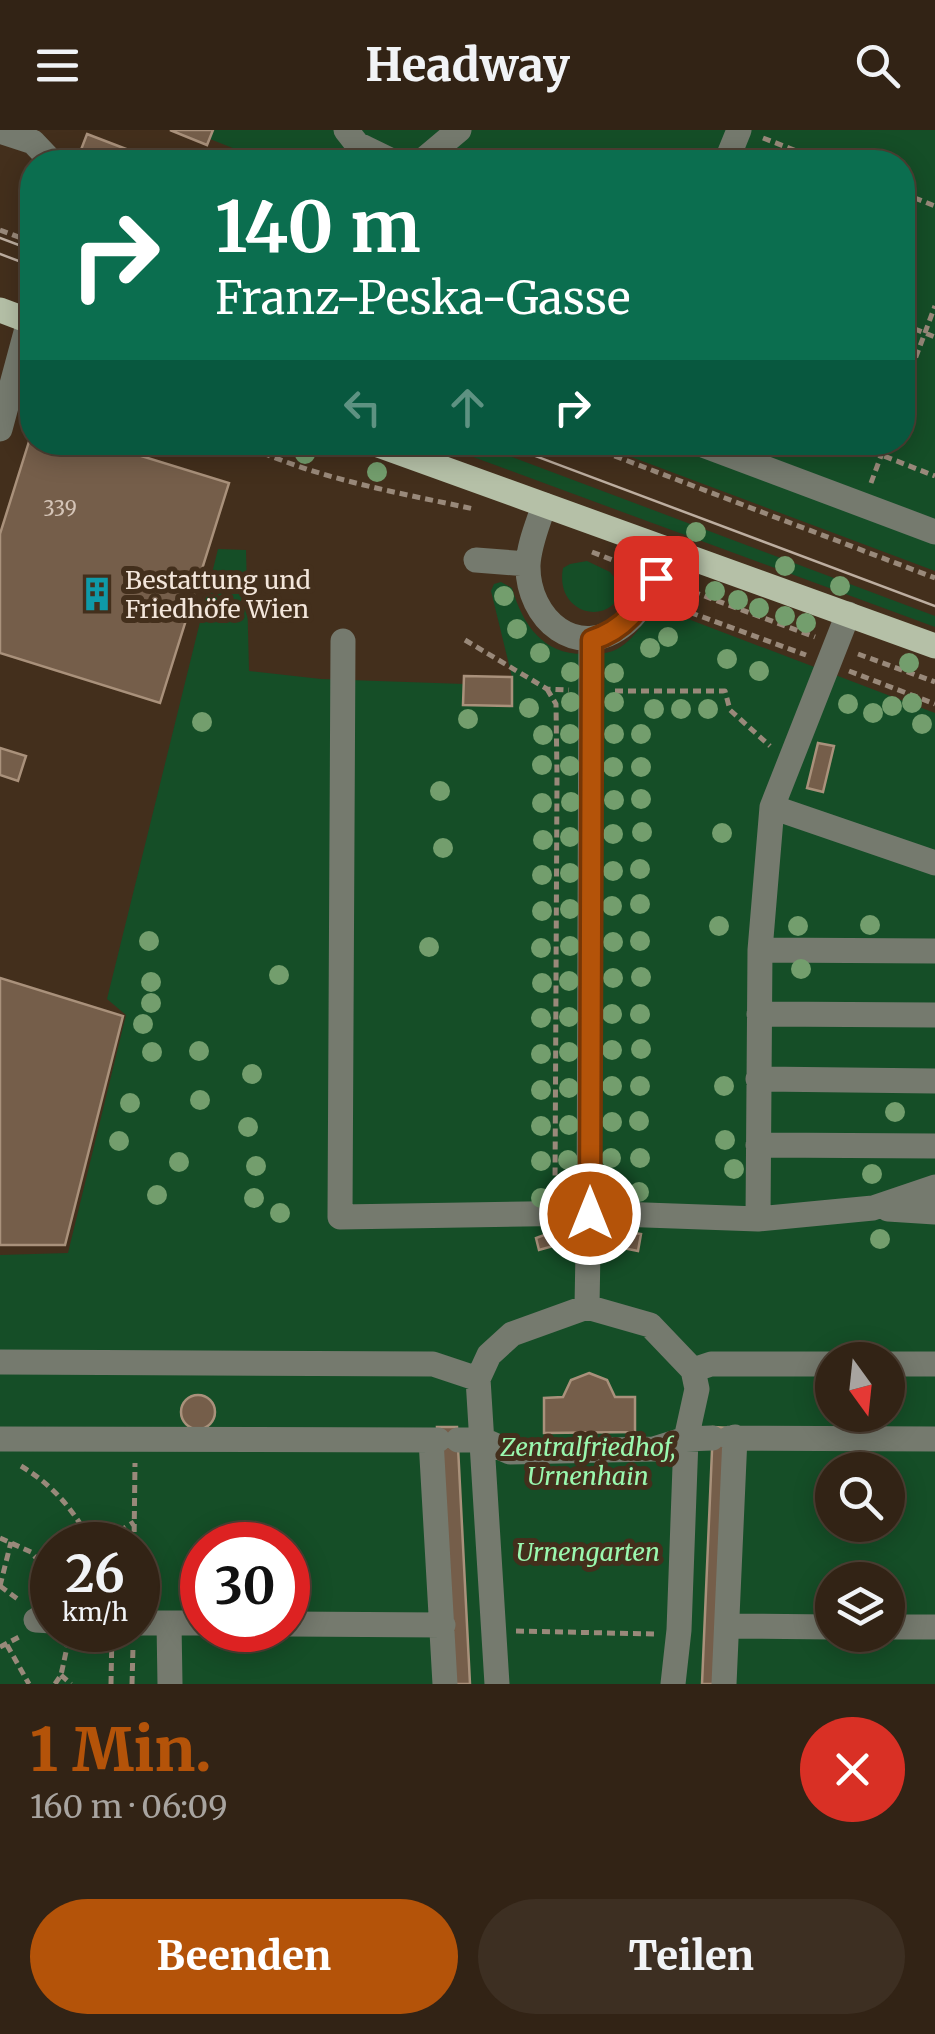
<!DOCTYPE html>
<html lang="de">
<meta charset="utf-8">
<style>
:root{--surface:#322315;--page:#3d2f22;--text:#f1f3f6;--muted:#a8a4a0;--line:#4d4034;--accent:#b45309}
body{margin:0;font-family:Merriweather,serif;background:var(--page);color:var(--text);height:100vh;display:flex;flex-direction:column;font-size:38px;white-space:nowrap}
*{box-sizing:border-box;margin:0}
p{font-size:32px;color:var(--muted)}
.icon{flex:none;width:55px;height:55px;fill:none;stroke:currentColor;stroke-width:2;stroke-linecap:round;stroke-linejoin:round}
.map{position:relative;height:1554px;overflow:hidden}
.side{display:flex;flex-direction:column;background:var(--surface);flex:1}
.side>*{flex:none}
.top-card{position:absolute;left:20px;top:20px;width:895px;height:305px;border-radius:40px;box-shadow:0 5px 25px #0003,0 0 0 2px var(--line);background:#0b6e4f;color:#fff;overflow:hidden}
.needle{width:65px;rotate:165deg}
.fabs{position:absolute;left:815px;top:1212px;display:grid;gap:20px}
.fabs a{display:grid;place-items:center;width:90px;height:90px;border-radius:50%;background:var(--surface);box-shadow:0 5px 25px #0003,0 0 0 2px var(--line);font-size:50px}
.speed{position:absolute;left:30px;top:1392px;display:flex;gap:20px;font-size:50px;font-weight:700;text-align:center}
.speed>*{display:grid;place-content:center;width:130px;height:130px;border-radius:50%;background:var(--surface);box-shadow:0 5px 25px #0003,0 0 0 2px var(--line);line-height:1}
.speed small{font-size:25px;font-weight:400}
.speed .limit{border:15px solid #d22;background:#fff;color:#111}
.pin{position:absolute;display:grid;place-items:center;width:85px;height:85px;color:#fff;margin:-42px;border-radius:20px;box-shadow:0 5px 15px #0006}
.me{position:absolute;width:110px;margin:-55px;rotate:0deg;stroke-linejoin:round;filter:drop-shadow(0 0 8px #0008)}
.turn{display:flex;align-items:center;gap:35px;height:210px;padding:0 30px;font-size:45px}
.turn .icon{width:130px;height:130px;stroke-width:2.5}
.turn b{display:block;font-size:70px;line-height:85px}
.lanes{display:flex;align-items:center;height:95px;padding:0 30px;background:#0003;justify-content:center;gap:50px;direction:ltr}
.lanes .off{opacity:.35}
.round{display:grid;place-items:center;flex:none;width:105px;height:105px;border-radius:52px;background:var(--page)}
.head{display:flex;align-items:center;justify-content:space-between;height:170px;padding:0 30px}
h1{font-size:60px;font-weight:800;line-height:75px;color:var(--accent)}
.action{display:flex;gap:20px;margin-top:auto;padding:20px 30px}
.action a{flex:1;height:115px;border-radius:60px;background:var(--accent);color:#fff;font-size:40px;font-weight:800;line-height:115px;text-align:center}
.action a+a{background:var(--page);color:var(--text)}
header{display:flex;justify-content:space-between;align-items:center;height:130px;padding:0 30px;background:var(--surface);font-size:45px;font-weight:800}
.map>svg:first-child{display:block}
</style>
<header><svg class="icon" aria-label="menu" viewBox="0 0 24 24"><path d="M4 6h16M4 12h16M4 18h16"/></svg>Headway<svg class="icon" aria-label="search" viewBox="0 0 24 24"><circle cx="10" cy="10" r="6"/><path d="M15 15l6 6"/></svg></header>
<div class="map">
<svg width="935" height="1554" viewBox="0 0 935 1554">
<rect width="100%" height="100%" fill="#432f1c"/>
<path fill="#154e27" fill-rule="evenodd" d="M170,0H935V441L594,313L902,312V32H268L210,9L207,15Z
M435,313H475L935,486V497Z
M218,419L246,420L249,541L321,549L464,554V575L511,576L512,547L491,461L494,454L501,452L512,458C523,496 544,526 588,524C598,524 609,524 619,518C635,508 644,492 654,476L935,583V1554H0V1125L68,1123L126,885L107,869ZM832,1230H888V1285H832ZM832,1340H888V1395H832ZM52,1415H138V1500H52ZM202,1415H288V1500H202ZM832,1450H888V1505H832Z
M587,431L610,442L622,457C614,498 554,486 563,438L570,434Z"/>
<path fill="#755e4a" stroke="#a9917b" stroke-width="2.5" d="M170,0H213L207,15Z
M87,4L160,32H99L79,25Z
M32,302V312H96L229,353L160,573L0,523V404Z
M464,546L512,547V576L463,575Z
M818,613L834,616L823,662L807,658Z
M0,618L26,626L18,651L0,645Z
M0,848L123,886L65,1115H0Z
M555,1101L567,1104L609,1105L621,1101L641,1104L638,1121L623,1118L562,1120L553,1116L539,1120L536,1108Z
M589,1243L607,1250L615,1267H635V1302L544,1303V1268L563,1267L571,1250Z
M181 1282a17 17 0 1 1 34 0a17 17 0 1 1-34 0Z
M437,1297H457L470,1554H450Z
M713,1297L731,1298L720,1554H702Z"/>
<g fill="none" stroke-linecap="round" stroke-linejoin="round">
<path stroke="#99897a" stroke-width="5" stroke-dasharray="8 5" stroke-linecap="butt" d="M763,8L825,32
M902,63L935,76
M0,100L32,112
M902,194L935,207
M902,264L935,176
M239,312C312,348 395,362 474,379
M578,312L935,448
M848,312L935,346
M871,353L886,312
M592,422L633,438
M680,457L815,507
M678,478L806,525
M465,510L547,559L569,560
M858,524L935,552
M849,541L935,574
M547,559L556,574L557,647L555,1058
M615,561H725L730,580L770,616
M21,1336C54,1356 75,1381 92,1415
M0,1408L31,1422L52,1446
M97,1415L134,1392
M134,1415L135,1333
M0,1456L19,1470
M0,1456L11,1412
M516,1501L655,1504
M7,1515L29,1554
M0,1517L19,1507
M61,1545L71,1554
M55,1554L61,1545L69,1508
M111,1554L112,1500
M132,1554L133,1517"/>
<path stroke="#757a6e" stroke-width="25" d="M346,0L357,14L394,32
M0,1L33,12L52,32
M411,32L422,31L459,0
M726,32L739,0
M0,299L29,191
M695,312L935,402
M544,375C538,394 529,414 528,435C527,489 578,533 626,493C646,476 660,444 670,420
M476,430L528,434
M343,511L340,1087L590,1083L758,1089L873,1078L935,1057
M772,677L935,733
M760,820L935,821
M759,884L935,885
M758,949L935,951
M758,1015L935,1016
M888,1079L935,1082
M758,1089L760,820L772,677L848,484
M589,1105L591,510
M587,1177L588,1120
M0,1232L433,1234L478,1249
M888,1234H935
M693,1240L711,1234H832
M730,1308L935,1309
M0,1309L438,1310
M431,1310L445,1554
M458,1310H483L510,1322L654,1319L686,1309L712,1308
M36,1490L52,1491
M138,1493H202
M169,1493L170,1554
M288,1494L443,1495
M727,1496L832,1497
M888,1497H935
M497,1554L478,1249L489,1225L512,1204L587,1177L650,1195L693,1240L697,1259L686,1309L679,1500L673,1554
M724,1554L735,1307"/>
<path stroke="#b5c0a7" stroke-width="25" d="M0,180L32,192
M370,312L935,516"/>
<path stroke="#bdaea0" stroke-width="2.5" d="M0,108L32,120
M0,124L32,136
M498,312L935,476"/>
</g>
<g fill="#739e6d">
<circle cx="305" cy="324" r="10"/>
<circle cx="377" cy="342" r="10"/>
<circle cx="696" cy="402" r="10"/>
<circle cx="785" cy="436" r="10"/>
<circle cx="840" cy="456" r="10"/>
<circle cx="715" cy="461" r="10"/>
<circle cx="504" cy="466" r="10"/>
<circle cx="738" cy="470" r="10"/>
<circle cx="759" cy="478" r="10"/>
<circle cx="785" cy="486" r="10"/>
<circle cx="806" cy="493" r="10"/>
<circle cx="517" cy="499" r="10"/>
<circle cx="668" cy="507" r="10"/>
<circle cx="650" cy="518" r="10"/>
<circle cx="540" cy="523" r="10"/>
<circle cx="727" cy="529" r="10"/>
<circle cx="909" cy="533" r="10"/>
<circle cx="759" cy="541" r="10"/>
<circle cx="571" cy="542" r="10"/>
<circle cx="614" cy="543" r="10"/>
<circle cx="571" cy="572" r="10"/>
<circle cx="614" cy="572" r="10"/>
<circle cx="912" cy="573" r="10"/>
<circle cx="848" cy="574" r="10"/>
<circle cx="892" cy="576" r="10"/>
<circle cx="529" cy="578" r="10"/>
<circle cx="654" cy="579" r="10"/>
<circle cx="681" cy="579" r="10"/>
<circle cx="708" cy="579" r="10"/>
<circle cx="873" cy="583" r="10"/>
<circle cx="468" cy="589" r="10"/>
<circle cx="202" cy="592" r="10"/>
<circle cx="922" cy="594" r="10"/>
<circle cx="570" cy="604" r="10"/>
<circle cx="614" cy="604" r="10"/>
<circle cx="641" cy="604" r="10"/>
<circle cx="543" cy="605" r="10"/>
<circle cx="542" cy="635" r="10"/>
<circle cx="570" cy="636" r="10"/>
<circle cx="613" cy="637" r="10"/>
<circle cx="641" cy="637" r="10"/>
<circle cx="440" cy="661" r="10"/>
<circle cx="641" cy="669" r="10"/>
<circle cx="614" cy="670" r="10"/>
<circle cx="571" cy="672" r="10"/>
<circle cx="542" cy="673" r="10"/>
<circle cx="642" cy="702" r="10"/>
<circle cx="722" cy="703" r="10"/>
<circle cx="613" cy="704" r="10"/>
<circle cx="570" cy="707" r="10"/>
<circle cx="543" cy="710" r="10"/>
<circle cx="443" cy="718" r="10"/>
<circle cx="640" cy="739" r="10"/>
<circle cx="613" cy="741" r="10"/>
<circle cx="570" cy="743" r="10"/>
<circle cx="542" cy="745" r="10"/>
<circle cx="640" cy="774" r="10"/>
<circle cx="612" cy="776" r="10"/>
<circle cx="570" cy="779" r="10"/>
<circle cx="542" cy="781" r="10"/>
<circle cx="870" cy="795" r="10"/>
<circle cx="719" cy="796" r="10"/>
<circle cx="798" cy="796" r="10"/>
<circle cx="149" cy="811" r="10"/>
<circle cx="640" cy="811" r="10"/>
<circle cx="613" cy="812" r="10"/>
<circle cx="570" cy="816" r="10"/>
<circle cx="429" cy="817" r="10"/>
<circle cx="541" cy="818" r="10"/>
<circle cx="801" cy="839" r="10"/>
<circle cx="279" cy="845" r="10"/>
<circle cx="641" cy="847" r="10"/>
<circle cx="613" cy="848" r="10"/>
<circle cx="569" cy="851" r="10"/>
<circle cx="151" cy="852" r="10"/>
<circle cx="542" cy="853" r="10"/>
<circle cx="151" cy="873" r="10"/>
<circle cx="612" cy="884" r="10"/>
<circle cx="640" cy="884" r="10"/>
<circle cx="569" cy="887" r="10"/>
<circle cx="541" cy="888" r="10"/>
<circle cx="143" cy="894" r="10"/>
<circle cx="641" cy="919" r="10"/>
<circle cx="612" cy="920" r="10"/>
<circle cx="199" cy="921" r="10"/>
<circle cx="152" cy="922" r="10"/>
<circle cx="569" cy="922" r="10"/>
<circle cx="541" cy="924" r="10"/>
<circle cx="252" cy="944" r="10"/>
<circle cx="612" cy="956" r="10"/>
<circle cx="640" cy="956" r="10"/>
<circle cx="724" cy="956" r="10"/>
<circle cx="569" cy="958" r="10"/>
<circle cx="541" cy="960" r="10"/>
<circle cx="200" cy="970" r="10"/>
<circle cx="130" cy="973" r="10"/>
<circle cx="895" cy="982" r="10"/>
<circle cx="639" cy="991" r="10"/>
<circle cx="612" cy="992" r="10"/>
<circle cx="569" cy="995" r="10"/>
<circle cx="541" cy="996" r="10"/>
<circle cx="248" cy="997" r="10"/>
<circle cx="725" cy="1010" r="10"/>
<circle cx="119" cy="1011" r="10"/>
<circle cx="611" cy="1028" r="10"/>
<circle cx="640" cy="1028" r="10"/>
<circle cx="568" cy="1030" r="10"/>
<circle cx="541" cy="1031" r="10"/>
<circle cx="179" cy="1032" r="10"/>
<circle cx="256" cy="1036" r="10"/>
<circle cx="734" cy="1039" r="10"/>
<circle cx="872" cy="1044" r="10"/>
<circle cx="639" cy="1062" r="10"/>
<circle cx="611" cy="1064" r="10"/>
<circle cx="157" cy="1065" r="10"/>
<circle cx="569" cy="1066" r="10"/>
<circle cx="254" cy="1068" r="10"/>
<circle cx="541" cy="1068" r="10"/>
<circle cx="280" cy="1083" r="10"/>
<circle cx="880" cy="1109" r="10"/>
</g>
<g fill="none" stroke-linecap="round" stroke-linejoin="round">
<g stroke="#753606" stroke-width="25">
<path id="route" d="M590,1084L592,510C626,499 639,478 656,448"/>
</g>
<use href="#route" stroke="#b45309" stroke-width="18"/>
</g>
<defs>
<g id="building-bare" transform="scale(2.7)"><path d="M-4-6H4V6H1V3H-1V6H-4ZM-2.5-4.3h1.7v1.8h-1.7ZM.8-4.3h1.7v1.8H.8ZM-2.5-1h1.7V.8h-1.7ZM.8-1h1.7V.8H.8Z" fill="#0f9aa8" stroke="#432f1c" stroke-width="2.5" paint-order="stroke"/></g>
</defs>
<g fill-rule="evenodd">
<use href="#building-bare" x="97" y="464"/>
</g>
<g text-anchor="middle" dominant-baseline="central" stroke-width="10" stroke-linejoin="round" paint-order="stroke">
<g font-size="20" fill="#d4c4b7">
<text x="60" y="378">339</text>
</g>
<g font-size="25" fill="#f3e6db" stroke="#432f1c" text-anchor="start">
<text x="125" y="450">Bestattung und<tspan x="125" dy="29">Friedhöfe Wien</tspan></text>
</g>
<g font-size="25" font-style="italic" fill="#9af8af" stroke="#432f1c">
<text x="588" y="1317">Zentralfriedhof,<tspan x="588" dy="29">Urnenhain</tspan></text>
<text x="588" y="1422">Urnengarten</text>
</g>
</g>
</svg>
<div class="fabs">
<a><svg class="needle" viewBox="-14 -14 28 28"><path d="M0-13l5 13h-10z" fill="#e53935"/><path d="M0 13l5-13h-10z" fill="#a8a4a0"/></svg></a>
<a><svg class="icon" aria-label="search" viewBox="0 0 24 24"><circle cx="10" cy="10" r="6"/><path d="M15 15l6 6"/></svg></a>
<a><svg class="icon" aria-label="layers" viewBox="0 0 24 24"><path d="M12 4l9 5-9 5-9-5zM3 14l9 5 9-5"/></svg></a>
</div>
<div class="speed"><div>26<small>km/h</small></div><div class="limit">30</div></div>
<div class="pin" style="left:656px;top:448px;background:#d93025"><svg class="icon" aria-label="arrive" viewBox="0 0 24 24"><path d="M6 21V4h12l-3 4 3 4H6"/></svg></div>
<svg class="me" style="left:590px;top:1084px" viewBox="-20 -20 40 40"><circle r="17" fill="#b45309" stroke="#fff" stroke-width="3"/><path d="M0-11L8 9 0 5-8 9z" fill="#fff"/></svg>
<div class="top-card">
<div class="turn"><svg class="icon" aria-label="right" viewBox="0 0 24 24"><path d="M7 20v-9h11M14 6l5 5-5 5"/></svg><div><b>140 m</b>Franz-Peska-Gasse</div></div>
<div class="lanes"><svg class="icon off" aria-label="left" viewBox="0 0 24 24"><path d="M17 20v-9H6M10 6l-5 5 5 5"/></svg><svg class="icon off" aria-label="ahead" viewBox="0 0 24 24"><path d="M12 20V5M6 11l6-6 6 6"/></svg><svg class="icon" aria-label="right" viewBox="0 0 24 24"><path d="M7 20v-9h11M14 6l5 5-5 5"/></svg></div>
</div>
</div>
<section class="side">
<div class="head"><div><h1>1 Min.</h1><p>160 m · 06:09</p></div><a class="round" style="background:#d93025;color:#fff"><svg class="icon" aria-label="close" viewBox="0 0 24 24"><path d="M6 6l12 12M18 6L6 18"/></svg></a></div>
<div class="action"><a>Beenden</a><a>Teilen</a></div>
</section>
